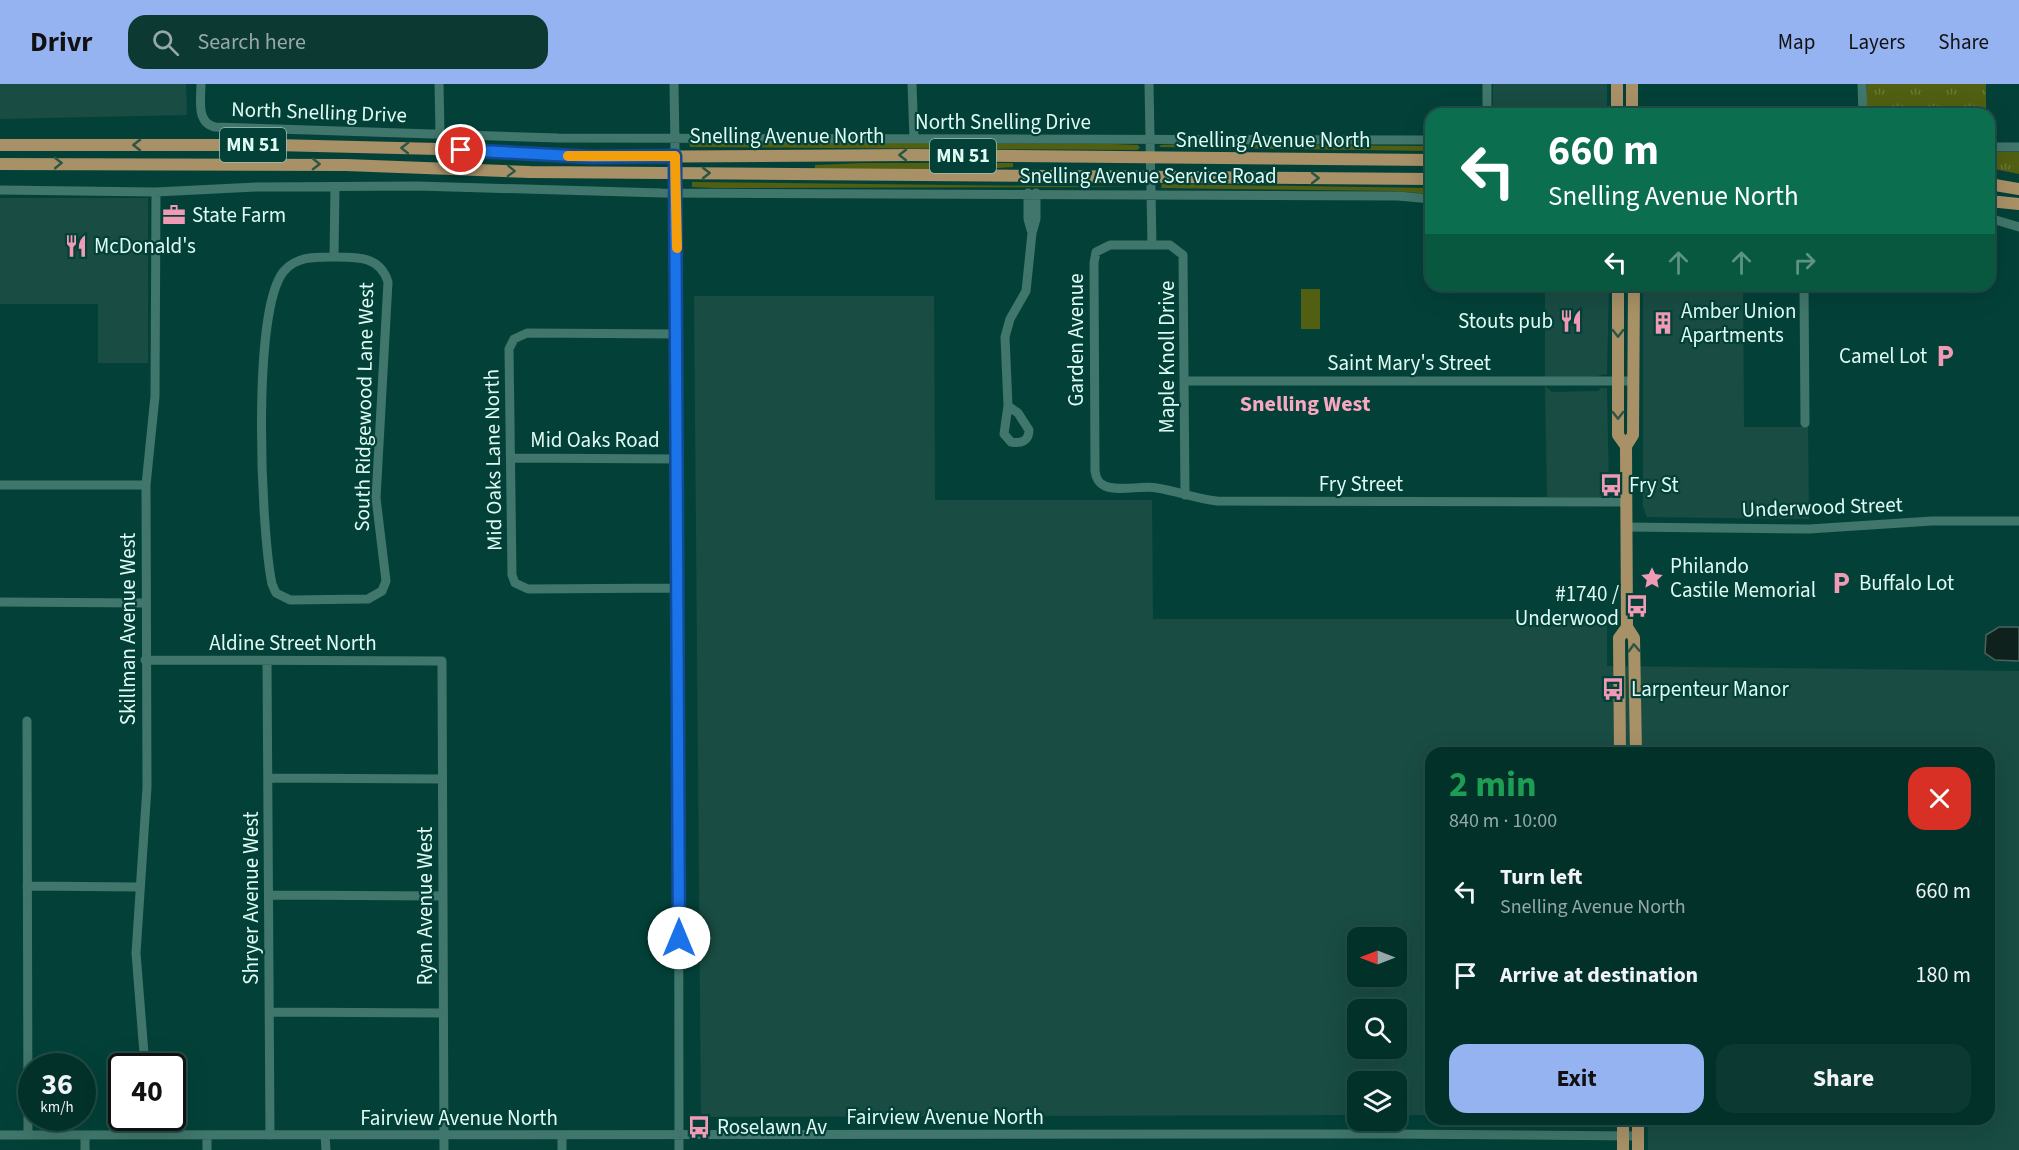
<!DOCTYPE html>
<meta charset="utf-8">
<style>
:root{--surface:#02312a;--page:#0c3932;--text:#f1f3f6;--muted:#96a9a8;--line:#234c47;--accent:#95b2f1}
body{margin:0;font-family:"Source Sans 3",sans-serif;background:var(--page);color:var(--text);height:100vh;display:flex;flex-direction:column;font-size:22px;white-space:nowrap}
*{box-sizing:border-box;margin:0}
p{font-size:20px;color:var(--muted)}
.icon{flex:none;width:33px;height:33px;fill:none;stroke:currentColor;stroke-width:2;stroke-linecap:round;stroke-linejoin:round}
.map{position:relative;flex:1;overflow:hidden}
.panel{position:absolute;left:1425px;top:663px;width:570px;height:378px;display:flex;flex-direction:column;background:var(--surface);border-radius:18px;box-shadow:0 6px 24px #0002,0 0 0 2px var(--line)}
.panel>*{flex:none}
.guide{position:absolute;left:1425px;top:24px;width:570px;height:183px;border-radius:18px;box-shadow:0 6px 24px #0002,0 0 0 2px var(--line);background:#0b6e4f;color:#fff;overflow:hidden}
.needle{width:39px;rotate:270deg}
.buttons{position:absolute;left:1347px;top:843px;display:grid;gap:12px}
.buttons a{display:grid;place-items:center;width:60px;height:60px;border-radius:12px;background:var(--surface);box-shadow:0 6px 24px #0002,0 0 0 2px var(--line);font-size:30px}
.speed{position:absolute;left:18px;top:969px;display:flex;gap:12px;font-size:30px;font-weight:700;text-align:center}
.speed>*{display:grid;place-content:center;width:78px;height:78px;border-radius:50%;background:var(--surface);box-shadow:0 6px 24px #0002,0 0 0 2px var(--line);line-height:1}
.speed small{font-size:15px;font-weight:400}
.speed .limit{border:3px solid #111;border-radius:9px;background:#fff;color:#111}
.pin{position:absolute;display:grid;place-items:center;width:51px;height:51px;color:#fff;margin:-26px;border:3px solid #fff;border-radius:50%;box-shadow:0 2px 6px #0007}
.me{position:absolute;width:66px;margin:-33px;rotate:0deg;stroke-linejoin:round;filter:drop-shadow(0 0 4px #0008)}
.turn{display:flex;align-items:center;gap:21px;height:126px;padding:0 24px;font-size:27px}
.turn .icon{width:78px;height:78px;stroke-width:2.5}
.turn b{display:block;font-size:42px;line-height:51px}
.lanes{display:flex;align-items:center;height:57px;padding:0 24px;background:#0003;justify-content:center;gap:30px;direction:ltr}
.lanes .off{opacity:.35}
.round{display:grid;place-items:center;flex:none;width:63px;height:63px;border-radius:18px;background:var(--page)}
.summary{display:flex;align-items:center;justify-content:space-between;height:102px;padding:0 24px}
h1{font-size:36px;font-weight:700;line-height:45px;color:#1e9e55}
.action{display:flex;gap:12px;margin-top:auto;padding:12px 24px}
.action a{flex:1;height:69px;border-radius:18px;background:var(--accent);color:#111;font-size:24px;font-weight:700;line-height:69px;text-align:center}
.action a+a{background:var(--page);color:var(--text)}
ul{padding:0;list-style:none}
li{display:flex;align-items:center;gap:18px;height:84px;padding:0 24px}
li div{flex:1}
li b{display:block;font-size:22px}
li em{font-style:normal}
header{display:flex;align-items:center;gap:36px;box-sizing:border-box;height:84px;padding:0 30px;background:var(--accent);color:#111}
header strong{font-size:28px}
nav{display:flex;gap:33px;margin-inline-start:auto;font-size:21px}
.search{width:420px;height:54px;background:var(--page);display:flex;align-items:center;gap:15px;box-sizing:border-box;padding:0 21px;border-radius:18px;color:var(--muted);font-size:22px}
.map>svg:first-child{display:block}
</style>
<header>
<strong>Drivr</strong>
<div class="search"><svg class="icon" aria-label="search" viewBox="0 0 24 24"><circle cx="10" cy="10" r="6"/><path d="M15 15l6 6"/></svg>Search here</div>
<nav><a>Map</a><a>Layers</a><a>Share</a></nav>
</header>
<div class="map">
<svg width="2019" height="1066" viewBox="0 0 2019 1066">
<defs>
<pattern id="park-tufts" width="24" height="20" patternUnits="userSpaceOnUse" patternTransform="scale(1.5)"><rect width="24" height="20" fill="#515f12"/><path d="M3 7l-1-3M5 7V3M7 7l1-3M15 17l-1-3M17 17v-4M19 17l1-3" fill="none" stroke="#6a7735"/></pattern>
</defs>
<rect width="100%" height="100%" fill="#034138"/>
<path fill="#194c43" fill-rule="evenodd" d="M0,0H186L187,31L0,35Z
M1493,0H1607V30H1493Z
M0,114H148V279H98V220H0Z
M1440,201H1609L1607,290L1587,294L1545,293V207L1440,205Z
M1643,201H1743L1744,343H1808L1809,435L1647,433L1643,423Z
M694,212H934L935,416H1152L1153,535H1607V582L2019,587V1066H1648V1035H1989V669H1431V1031H1397L1396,998H1358L1357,1031L701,1033ZM1358,854H1396V892H1358ZM1358,926H1396V964H1358Z
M1545,302L1552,308L1598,307L1601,304H1607L1609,406L1606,413H1547Z"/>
<path fill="#515f12" d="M689,58L1113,60L1138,61L1140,64L1137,66L690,63Z
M1186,60L1431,62V67L1159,63L1161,61Z
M862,79H1013V83L967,86L815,85V81Z
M692,98L1141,103L713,104L692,103Z
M1162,100L1431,104V110L1393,107L1161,104Z
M1301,205H1320V245H1301Z"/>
<path fill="url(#park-tufts)" d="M1867,0H1986V30H1867Z
M1989,68H2019V90L1989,84Z"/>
<path fill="#0f211d" stroke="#4d625e" stroke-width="1.5" d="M1999,543H2019V577L1995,576L1985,569L1986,551Z"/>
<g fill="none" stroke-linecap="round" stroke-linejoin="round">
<path stroke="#40766b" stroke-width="9" d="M201,0C201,15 196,39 215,43L558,54L1431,56
M439,0L440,49
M674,0L678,250L679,1066
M912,0L914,55
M1149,0L1152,161
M1487,0V30
M1862,0L1863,30
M1989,63H2019
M0,106L156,108L256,103L417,102L662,109L1398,112L1431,115
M1028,109V135L1032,149
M1989,134L2019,143
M334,173C357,173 380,172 388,198L376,414L386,497L382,507L368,515L290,516L276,509L272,500C261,447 251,226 284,187C297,172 316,173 334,173Z
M334,173L335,103
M1804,201L1805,339
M678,250L527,249L514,255L509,265L512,491L515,499L528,505L678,504
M1185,297H1633
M1008,322L1018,329L1029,346C1029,357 1021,360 1011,358L1004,350L1008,322L1005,253L1010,235L1026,207L1032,149L1036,135V109
M511,374L679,375
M0,401H146
M1185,411L1183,171L1170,161H1110L1096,168L1094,179L1095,387C1096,394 1098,399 1105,402C1120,408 1141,401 1157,404C1177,407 1196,415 1217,417L1626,418
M1626,443L1809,445L1932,437H2019
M0,518L146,519
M145,576L442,577L444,1066
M267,577L270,1051
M27,637L28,1051
M268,694L442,695
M27,802L140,803
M269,811L443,812
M270,928L443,929
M145,982L136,869L147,703L146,401L155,312L156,108
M146,1034V1051
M0,1051L1385,1050L1638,1052
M85,1051V1066
M207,1051V1066
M325,1051L326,1066
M562,1052V1066"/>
<path stroke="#a89067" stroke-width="12" d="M1617,0V30
M1632,0V30
M0,61H275L439,65L592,73L914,71L1431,76
M0,80L346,81L530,88L1431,95
M1989,100L2019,105
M1989,117L2019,120
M1618,201V351L1626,362
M1634,201L1633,351L1626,362L1627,543L1634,554L1636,669
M1620,669L1619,554L1627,543
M1623,1035V1066
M1638,1035V1066"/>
</g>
<defs><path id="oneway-chevron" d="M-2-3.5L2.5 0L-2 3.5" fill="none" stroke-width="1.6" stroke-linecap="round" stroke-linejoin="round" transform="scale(1.5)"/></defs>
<g stroke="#2c5544">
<use href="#oneway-chevron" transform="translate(137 61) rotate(-180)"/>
<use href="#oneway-chevron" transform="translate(405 64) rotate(-179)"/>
<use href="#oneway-chevron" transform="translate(903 71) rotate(180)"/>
<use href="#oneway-chevron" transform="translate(58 79) rotate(-1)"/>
<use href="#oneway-chevron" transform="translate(316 80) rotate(1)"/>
<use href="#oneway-chevron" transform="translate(511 87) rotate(2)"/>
<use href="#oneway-chevron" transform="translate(706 89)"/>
<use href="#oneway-chevron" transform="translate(1315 94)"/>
<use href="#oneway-chevron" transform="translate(1618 249) rotate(90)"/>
<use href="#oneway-chevron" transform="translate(1618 331) rotate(90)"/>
<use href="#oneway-chevron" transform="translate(1634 564) rotate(-92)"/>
</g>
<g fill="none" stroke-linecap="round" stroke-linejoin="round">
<g stroke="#114b97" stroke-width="15">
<path id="route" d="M461,66L592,73L675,72L679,854"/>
</g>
<use href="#route" stroke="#1a73e8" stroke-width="10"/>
<path stroke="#f59e0b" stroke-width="10" d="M568,72H675L677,164"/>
</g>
<defs>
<g id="office-bare" transform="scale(1.8)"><path d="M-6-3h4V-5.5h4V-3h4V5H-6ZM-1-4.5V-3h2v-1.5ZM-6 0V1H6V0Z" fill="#f09ab5" stroke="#034138" stroke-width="2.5" paint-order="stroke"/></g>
<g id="restaurant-bare" transform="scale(1.8)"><path d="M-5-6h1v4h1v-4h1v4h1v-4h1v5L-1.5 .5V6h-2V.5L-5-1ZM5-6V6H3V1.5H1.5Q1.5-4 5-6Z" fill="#f09ab5" stroke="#034138" stroke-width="2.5" paint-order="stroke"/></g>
<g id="building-bare" transform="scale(1.8)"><path d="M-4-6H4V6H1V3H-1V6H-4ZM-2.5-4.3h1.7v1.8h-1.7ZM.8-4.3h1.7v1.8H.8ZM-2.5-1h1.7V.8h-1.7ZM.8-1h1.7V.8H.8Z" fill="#f09ab5" stroke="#034138" stroke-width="2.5" paint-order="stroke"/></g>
<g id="parking-bare" transform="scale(1.8)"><path d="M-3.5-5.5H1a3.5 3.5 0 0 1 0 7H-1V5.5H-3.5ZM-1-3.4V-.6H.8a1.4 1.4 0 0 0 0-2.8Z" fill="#f09ab5" stroke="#034138" stroke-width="2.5" paint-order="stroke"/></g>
<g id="bus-bare" transform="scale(1.8)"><path d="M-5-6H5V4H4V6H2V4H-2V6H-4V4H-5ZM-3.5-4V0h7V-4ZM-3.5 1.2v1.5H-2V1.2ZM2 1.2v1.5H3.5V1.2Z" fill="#f09ab5" stroke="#034138" stroke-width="2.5" paint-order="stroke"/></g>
<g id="sight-bare" transform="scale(1.8)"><path d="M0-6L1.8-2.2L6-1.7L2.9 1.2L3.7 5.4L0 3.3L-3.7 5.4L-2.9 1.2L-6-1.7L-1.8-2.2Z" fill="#f09ab5" stroke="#034138" stroke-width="2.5" paint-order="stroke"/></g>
</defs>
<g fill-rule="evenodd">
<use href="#office-bare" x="174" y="131"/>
<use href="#restaurant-bare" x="76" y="162"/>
<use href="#restaurant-bare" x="1571" y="237"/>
<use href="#building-bare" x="1663" y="239"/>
<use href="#parking-bare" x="1945" y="272"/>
<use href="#bus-bare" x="1611" y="401"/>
<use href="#sight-bare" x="1652" y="494"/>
<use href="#parking-bare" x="1841" y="499"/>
<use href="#bus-bare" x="1637" y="522"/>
<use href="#bus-bare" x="1613" y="605"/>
<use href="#bus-bare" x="699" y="1043"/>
</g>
<g text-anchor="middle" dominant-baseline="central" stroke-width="4.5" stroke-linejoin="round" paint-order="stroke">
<g fill="#034138" stroke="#9dc3bc" stroke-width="1.5">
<rect x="220" y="44" width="66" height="34" rx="4.5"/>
<rect x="930" y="55" width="66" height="34" rx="4.5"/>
</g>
<g font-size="20" font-weight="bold" fill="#dffbf4">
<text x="253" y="61">MN 51</text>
<text x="963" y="72">MN 51</text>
</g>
<g font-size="21" fill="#dffbf4" stroke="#034138">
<text transform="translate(319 28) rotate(2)">North Snelling Drive</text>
<text x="1003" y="38">North Snelling Drive</text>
<text x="787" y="52">Snelling Avenue North</text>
<text x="1273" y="56">Snelling Avenue North</text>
<text x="1148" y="92">Snelling Avenue Service Road</text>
<text transform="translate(1076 256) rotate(-90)">Garden Avenue</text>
<text transform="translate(1167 273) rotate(-90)">Maple Knoll Drive</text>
<text x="1409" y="279">Saint Mary's Street</text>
<text transform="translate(364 323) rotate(-89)">South Ridgewood Lane West</text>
<text x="595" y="356">Mid Oaks Road</text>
<text transform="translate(493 376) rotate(-91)">Mid Oaks Lane North</text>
<text x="1361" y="400">Fry Street</text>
<text transform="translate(1822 423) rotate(-2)">Underwood Street</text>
<text transform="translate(128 545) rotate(-90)">Skillman Avenue West</text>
<text x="293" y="559">Aldine Street North</text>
<text transform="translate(251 814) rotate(-90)">Shryer Avenue West</text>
<text transform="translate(425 822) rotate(-90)">Ryan Avenue West</text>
<text x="945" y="1033">Fairview Avenue North</text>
<text x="459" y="1034">Fairview Avenue North</text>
</g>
<g font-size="21" fill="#dffbf4" stroke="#034138" text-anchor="start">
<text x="192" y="131">State Farm</text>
<text x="94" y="162">McDonald's</text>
<text x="1681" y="227">Amber Union<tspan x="1681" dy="24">Apartments</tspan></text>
<text x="1553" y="237" text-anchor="end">Stouts pub</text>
<text x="1927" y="272" text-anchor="end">Camel Lot</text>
<text x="1629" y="401">Fry St</text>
<text x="1670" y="482">Philando<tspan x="1670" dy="24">Castile Memorial</tspan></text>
<text x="1859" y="499">Buffalo Lot</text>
<text x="1619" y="510" text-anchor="end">#1740 /<tspan x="1619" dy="24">Underwood</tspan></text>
<text x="1631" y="605">Larpenteur Manor</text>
<text x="717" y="1043">Roselawn Av</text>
</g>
<g font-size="22" font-weight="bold" fill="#f9a8c1" stroke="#034138">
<text x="1305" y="320">Snelling West</text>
</g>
</g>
</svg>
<div class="buttons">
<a><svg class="needle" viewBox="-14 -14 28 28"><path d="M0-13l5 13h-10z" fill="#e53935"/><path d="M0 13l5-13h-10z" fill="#96a9a8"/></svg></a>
<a><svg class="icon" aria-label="search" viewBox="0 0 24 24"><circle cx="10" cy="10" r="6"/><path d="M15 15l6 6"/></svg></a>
<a><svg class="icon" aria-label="layers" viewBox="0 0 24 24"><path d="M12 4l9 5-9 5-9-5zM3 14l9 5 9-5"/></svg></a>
</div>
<div class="speed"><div>36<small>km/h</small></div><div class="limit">40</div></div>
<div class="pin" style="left:461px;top:66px;background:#d93025"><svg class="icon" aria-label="arrive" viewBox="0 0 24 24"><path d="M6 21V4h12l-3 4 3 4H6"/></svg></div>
<svg class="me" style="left:679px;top:854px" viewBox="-20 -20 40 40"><circle r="19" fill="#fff"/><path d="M0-13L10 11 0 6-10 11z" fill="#1a73e8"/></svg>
<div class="guide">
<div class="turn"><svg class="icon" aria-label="left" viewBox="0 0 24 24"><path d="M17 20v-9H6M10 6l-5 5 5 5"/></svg><div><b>660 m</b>Snelling Avenue North</div></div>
<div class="lanes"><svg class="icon" aria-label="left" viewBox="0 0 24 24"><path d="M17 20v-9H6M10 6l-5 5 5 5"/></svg><svg class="icon off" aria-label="ahead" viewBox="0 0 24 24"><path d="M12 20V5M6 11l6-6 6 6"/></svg><svg class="icon off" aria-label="ahead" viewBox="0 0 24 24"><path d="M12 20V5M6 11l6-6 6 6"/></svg><svg class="icon off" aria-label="right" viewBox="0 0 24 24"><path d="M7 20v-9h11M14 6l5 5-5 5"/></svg></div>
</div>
<section class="panel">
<div class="summary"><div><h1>2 min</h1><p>840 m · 10:00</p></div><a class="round" style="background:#d93025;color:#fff"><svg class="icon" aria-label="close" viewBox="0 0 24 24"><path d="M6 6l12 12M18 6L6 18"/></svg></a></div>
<ul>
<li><svg class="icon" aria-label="left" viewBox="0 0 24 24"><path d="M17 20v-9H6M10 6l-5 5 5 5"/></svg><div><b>Turn left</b><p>Snelling Avenue North</p></div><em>660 m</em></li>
<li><svg class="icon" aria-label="arrive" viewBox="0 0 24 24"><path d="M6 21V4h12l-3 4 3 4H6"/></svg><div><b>Arrive at destination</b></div><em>180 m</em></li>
</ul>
<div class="action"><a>Exit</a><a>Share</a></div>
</section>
</div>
